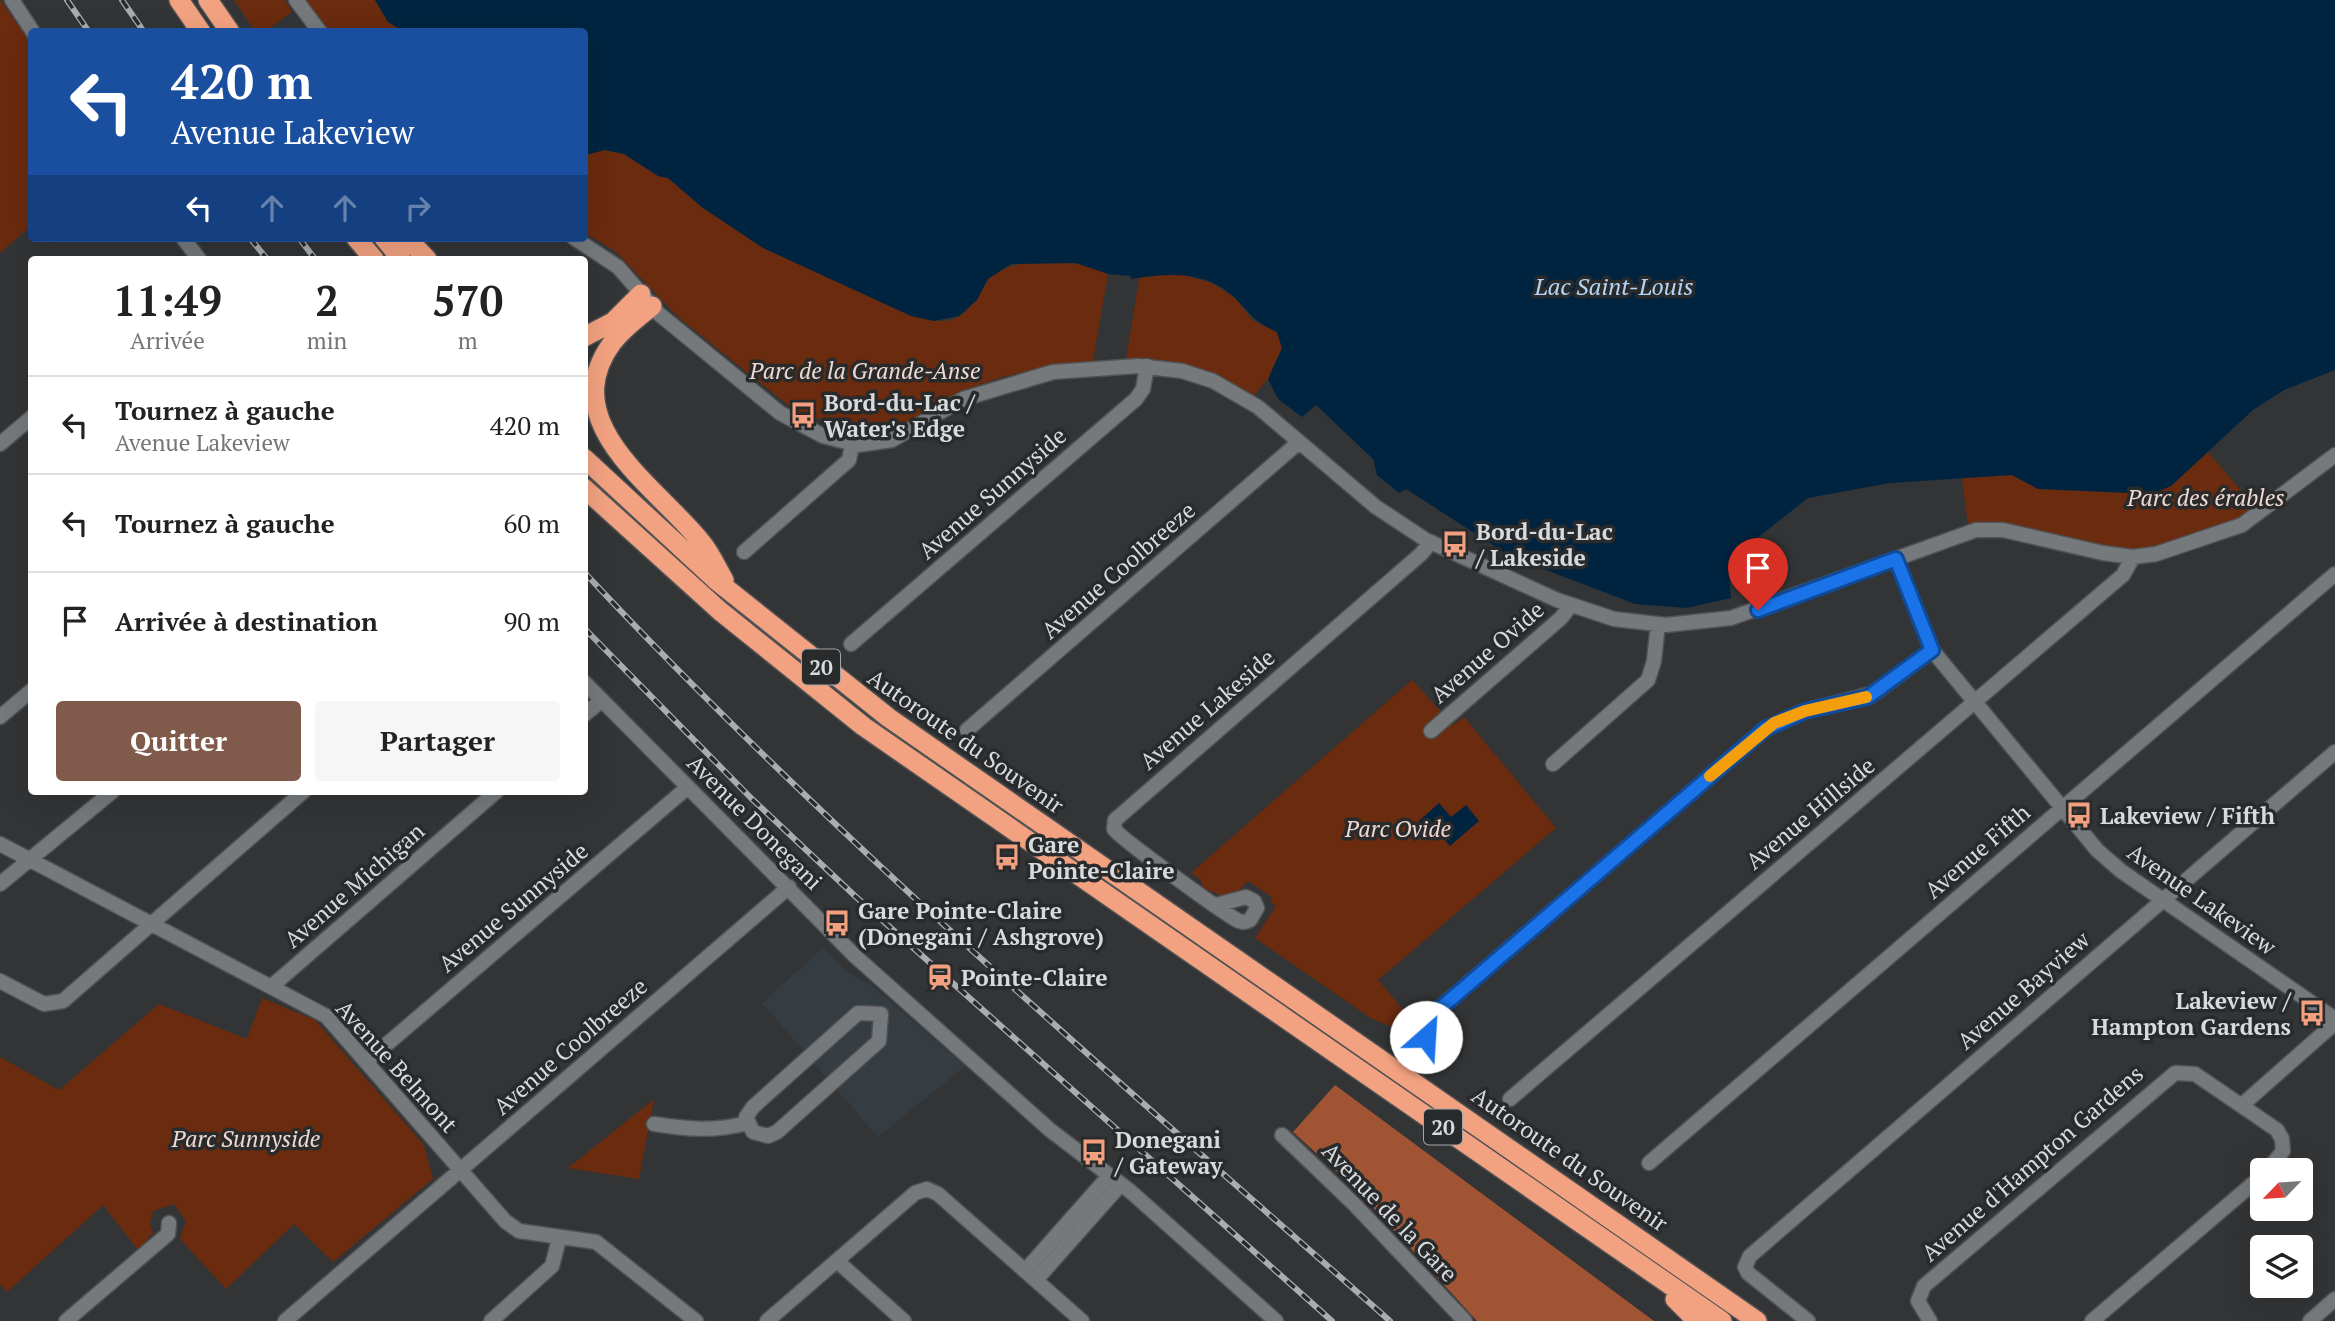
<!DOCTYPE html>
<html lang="fr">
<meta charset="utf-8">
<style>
:root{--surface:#fff;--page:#f6f6f6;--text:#222;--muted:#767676;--line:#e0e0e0;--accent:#805b4c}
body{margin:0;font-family:"PT Serif",serif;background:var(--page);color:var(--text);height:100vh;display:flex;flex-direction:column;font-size:26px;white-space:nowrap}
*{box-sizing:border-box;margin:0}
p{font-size:23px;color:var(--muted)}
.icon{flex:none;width:38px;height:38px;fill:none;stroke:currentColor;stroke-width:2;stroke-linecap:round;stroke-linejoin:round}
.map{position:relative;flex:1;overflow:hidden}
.drawer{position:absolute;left:28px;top:256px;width:560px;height:539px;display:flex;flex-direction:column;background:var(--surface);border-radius:7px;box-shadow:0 7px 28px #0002}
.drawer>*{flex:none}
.hud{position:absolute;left:28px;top:28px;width:560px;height:214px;border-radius:7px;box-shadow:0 7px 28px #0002;background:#1a4fa0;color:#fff;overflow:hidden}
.needle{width:46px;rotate:245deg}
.controls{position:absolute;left:2250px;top:1158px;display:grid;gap:14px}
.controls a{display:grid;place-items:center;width:63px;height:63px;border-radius:7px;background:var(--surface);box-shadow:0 7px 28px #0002;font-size:35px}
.pin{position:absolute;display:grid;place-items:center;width:60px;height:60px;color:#fff;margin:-72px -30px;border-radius:50% 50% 50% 0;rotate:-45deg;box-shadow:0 0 7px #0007}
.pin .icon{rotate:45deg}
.me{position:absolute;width:77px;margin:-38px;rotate:26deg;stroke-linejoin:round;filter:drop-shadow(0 0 5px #0008)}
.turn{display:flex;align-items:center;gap:24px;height:147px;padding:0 28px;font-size:32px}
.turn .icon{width:91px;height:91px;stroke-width:2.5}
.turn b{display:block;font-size:49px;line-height:60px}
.lanes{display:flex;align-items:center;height:66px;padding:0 28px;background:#0003;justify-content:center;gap:35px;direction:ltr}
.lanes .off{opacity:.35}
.eta{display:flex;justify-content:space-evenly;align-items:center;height:119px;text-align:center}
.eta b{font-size:42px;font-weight:800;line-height:49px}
.button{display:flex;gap:14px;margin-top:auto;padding:14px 28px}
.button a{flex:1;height:80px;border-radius:7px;background:var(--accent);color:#fff;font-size:28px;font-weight:800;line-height:80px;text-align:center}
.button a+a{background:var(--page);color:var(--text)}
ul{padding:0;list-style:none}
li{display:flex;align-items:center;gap:21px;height:98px;padding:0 28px;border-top:2px solid var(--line)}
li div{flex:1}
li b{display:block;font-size:26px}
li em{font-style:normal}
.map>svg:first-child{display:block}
</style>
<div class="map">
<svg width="2335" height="1321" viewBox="0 0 2335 1321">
<rect width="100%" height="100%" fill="#323436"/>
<path fill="#353d43" d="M823,948L847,972L870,984L965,1066L878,1137L762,1003Z"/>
<path fill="#6a2b0e" d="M0,0L31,43L32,225L0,253Z
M234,0H285L292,12L266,31H255Z
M304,0H375L388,22L403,31H330Z
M605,150L624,154L658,176L668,178L703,208L911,316C925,318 940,324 954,319C972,312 977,291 989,279C1011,255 1081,259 1108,274L1093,361C1051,365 1008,373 968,389C911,411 890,458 822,425L823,421L804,411L801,415L789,406L678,317L615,251L585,233V155Z
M1152,274H1180L1212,283L1236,299L1252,320L1277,332L1282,348L1268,379L1254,395C1210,372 1178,359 1126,360L1139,278Z
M2208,452L2255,507C2238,521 2219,526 2198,533C2174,541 2150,550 2125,549C2071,547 2023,516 1968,526L1962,478L2012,475L2038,489L2171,486Z
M1412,680L1453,725L1464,717L1556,828L1378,980L1413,1021L1403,1031L1372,1019L1255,938L1276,906L1270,901L1272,897L1248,881L1235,894L1220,895L1203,888L1200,879L1191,873Z
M262,998L315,1020L424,1145L433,1179L333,1262L294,1224L226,1289L180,1239L186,1221L174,1204L153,1211L150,1223L153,1233L138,1250L103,1205L7,1292L0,1284V1057L59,1090L159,1004L247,1039Z
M654,1099L639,1179L568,1168Z"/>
<path fill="#a05433" d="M1335,1085L1654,1321H1477L1358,1191L1293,1132Z"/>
<path fill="#002440" d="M375,0H2335V370L2284,390L2253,410L2171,486L2152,494L2038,489L2012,475L1890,483L1808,498L1728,561L1731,598L1687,608L1635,604L1510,556L1406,489L1399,493L1377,475L1373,459L1316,405L1302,417L1278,399L1268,379L1282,348L1277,332C1254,322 1252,315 1235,298C1206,270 1167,273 1131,279V276L1108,274L1076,263L1011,264L988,279L977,300L959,316L934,321L911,316L763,248L703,208L668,178L658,176L624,154L605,150L585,155L584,32L403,31L388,22Z
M1439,803L1451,817L1466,805L1479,821L1450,846L1437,831L1431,836L1419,821Z"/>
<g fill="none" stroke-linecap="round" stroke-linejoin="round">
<g stroke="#4f5153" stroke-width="17">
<path id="minor" d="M12,0L33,32
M296,0L320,32
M183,238L199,259
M574,238L618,267L659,314L780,413L823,436L858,445L892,440L963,399L1053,372L1138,366L1182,371L1213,381L1258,407L1376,507L1426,540L1557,600L1614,619L1666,625L1731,618L1976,530H2003L2103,553L2133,557L2156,554L2242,525L2335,455
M0,444L32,417
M744,552L849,460L852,445
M1896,559L1932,650L2097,850L2121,871L2335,1019
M851,644L1136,399L1143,389L1147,366
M584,682L855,956L1050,1130L1130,1191L1276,1321
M584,715L602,700
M0,717L32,690
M967,730L1298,443
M1431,731L1561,618L1571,605
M1553,764L1648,680L1654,661L1658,624
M0,844L326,1016L505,1221L519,1231L596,1242L696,1321
M0,884L113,791
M1216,905L1246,897L1254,901L1257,908L1250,920C1245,922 1245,923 1239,921C1227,916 1120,838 1114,829L1115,820L1421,554L1431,542
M0,981L44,1004L63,1001L304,791
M272,986L497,791
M858,1013L881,1014L879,1041L777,1132L768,1136L753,1132L746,1117L753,1107Z
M1426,1037L1424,1028L1428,1018L1765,729L1805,711L1875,693L1932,650
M366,1062L688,787
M1510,1099L2123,575L2133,557
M2242,1105L2335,1023
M654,1124C687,1129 714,1132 747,1123
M1282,1135L1353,1203L1465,1321
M1649,1163L2335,574
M837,1261L904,1321
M1025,1271L1109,1176
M1036,1280L1121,1184
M66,1321L168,1234L169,1223
M285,1321L789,887
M491,1321L552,1266L559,1239
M767,1321L915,1193L927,1189L938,1194L1082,1321
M1808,1321L1748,1273L1745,1267L1750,1256L2335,752
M1930,1321L1918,1301L1924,1286L2175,1073L2195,1074L2277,1130L2282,1139L2283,1151L2267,1171
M2092,1321L2263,1175
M2310,1321L2335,1299"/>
</g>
<g stroke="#4f5153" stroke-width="22">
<path id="highway" d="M179,0L201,32
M208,0L230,32
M356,238L374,259
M384,238L401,259
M407,238L427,259
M652,306C638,318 623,328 612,343C553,424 659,488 702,543C711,554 717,568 724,580
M584,337L613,322L641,294
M584,458L717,581L889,718L1757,1321
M584,488L720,611L863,726L1722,1321
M1675,1299L1697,1321"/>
</g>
<use href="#minor" stroke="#76797c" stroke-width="14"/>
<use href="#highway" stroke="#f3a281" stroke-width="19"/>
<g stroke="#aaacae" stroke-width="6">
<path id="rail" d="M67,0L89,32
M122,0L144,32
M250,238L267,259
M299,238L315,259
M584,572C835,841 1116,1078 1390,1321
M584,628L751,798L855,896L1332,1321"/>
</g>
<use href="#rail" stroke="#282a2c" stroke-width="3.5" stroke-dasharray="10" stroke-linecap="butt"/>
</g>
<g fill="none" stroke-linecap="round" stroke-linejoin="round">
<g stroke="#114b97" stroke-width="18">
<path id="route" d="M1426,1037L1424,1028L1429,1018L1765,729L1805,711L1868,697L1932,650L1896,559L1758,610"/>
</g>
<use href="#route" stroke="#1a73e8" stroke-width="12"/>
<path stroke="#f59e0b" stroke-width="12" d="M1710,776L1774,723L1805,711L1866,697"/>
</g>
<defs>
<g id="bus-bare" transform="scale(2.1)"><path d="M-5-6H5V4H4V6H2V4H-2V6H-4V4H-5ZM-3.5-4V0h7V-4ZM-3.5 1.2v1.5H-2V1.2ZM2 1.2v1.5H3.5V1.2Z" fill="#f2a07f" stroke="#282a2c" stroke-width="2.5" paint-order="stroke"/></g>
<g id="station-bare" transform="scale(2.1)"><path d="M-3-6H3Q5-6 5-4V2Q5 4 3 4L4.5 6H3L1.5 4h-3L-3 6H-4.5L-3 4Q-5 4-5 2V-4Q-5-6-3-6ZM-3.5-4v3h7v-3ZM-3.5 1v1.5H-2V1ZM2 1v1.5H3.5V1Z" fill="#f2a07f" stroke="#282a2c" stroke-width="2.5" paint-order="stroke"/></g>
</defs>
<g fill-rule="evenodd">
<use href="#bus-bare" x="803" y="415"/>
<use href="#bus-bare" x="1455" y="544"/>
<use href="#bus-bare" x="2079" y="815"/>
<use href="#bus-bare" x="1007" y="857"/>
<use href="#bus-bare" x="837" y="923"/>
<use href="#station-bare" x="940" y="977"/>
<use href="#bus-bare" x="2312" y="1013"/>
<use href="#bus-bare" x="1094" y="1152"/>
</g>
<g text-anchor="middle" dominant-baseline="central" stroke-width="7" stroke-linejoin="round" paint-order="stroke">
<g fill="#282a2c" stroke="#a4a5a7" stroke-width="2">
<rect x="802" y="649.5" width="38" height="35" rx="5"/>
<rect x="1424" y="1109.5" width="38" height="35" rx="5"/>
</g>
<g font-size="21" font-weight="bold" fill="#d9dadc">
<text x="821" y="667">20</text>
<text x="1443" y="1127">20</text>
</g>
<g font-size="23" font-style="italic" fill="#efd8cf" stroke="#282a2c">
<text x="865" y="370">Parc de la Grande-Anse</text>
<text x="2206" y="497">Parc des érables</text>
<text x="1398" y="828">Parc Ovide</text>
<text x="246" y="1138">Parc Sunnyside</text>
</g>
<g font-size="23" font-weight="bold" fill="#d9dadc" stroke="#282a2c" text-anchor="start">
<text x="824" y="402">Bord-du-Lac /<tspan x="824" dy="26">Water's Edge</tspan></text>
<text x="1476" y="531">Bord-du-Lac<tspan x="1476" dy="26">/ Lakeside</tspan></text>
<text x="2100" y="815">Lakeview / Fifth</text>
<text x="1028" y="844">Gare<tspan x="1028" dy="26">Pointe-Claire</tspan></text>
<text x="858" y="910">Gare Pointe-Claire<tspan x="858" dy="26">(Donegani / Ashgrove)</tspan></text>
<text x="961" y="977">Pointe-Claire</text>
<text x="2291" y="1000" text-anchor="end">Lakeview /<tspan x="2291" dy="26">Hampton Gardens</tspan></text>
<text x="1115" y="1139">Donegani<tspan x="1115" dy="26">/ Gateway</tspan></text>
</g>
<g font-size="23" fill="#d9dadc" stroke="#282a2c">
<text transform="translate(992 493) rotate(-41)">Avenue Sunnyside</text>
<text transform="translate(1118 570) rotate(-41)">Avenue Coolbreeze</text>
<text transform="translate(1487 652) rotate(-41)">Avenue Ovide</text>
<text transform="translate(1207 709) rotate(-41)">Avenue Lakeside</text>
<text transform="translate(966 741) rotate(35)">Autoroute du Souvenir</text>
<text transform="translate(1810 813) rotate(-40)">Avenue Hillside</text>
<text transform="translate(755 822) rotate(45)">Avenue Donegani</text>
<text transform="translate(1977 851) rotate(-41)">Avenue Fifth</text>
<text transform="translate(354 885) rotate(-41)">Avenue Michigan</text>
<text transform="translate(2202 899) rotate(35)">Avenue Lakeview</text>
<text transform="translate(513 907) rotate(-40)">Avenue Sunnyside</text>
<text transform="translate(2023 990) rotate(-41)">Avenue Bayview</text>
<text transform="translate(570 1046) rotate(-41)">Avenue Coolbreeze</text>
<text transform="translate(397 1066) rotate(48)">Avenue Belmont</text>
<text transform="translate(1570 1159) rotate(35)">Autoroute du Souvenir</text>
<text transform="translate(2032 1163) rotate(-41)">Avenue d'Hampton Gardens</text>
<text transform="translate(1390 1212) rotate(46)">Avenue de la Gare</text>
</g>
<g font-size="24" font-style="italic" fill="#b3d4f4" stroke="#282a2c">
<text x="1614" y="286">Lac Saint-Louis</text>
</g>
</g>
</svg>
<div class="controls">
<a><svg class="needle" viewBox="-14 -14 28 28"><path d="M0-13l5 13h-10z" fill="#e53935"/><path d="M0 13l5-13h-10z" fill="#767676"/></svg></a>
<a><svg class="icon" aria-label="layers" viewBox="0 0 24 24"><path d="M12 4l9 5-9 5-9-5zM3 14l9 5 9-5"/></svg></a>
</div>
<div class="pin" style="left:1758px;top:610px;background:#d93025"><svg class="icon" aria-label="arrive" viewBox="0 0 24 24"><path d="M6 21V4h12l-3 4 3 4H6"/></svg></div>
<svg class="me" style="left:1426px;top:1037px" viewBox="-20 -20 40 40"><circle r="19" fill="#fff"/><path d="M0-13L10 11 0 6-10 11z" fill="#1a73e8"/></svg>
<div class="hud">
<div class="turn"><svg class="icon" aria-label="left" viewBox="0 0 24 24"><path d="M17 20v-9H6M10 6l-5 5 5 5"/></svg><div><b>420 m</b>Avenue Lakeview</div></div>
<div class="lanes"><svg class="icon" aria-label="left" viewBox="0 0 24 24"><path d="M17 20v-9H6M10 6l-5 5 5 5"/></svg><svg class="icon off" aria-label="ahead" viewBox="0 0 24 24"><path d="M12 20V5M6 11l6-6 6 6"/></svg><svg class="icon off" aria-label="ahead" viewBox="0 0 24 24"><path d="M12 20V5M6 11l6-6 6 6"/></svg><svg class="icon off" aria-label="right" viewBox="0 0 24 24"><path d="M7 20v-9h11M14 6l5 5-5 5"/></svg></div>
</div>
<section class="drawer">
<div class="eta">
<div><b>11:49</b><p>Arrivée</p></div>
<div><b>2</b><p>min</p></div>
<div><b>570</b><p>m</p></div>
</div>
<ul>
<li><svg class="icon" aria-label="left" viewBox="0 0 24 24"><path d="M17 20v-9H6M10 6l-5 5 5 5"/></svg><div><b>Tournez à gauche</b><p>Avenue Lakeview</p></div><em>420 m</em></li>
<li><svg class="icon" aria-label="left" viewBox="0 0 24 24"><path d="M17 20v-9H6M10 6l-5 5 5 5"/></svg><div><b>Tournez à gauche</b></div><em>60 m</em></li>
<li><svg class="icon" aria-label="arrive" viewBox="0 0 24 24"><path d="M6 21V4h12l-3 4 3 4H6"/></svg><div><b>Arrivée à destination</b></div><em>90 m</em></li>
</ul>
<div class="button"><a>Quitter</a><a>Partager</a></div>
</section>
</div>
